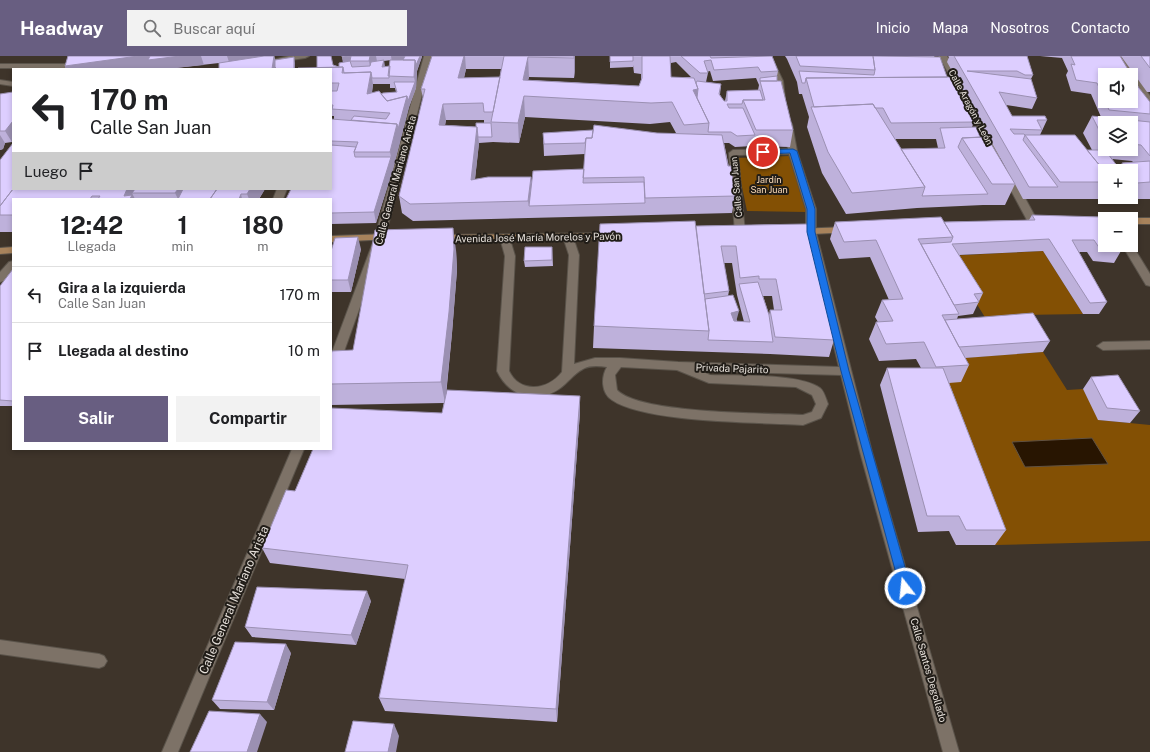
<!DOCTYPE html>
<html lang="es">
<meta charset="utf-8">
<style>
:root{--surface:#fff;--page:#f2f2f2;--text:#202124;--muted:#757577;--line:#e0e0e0;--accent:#685e81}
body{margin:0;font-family:"Public Sans",sans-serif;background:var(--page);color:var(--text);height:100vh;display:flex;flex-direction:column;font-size:15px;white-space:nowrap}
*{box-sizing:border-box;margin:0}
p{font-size:13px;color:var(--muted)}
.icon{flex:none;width:22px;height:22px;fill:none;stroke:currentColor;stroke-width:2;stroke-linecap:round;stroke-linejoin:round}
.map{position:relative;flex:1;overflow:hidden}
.sheet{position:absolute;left:12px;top:142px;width:320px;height:252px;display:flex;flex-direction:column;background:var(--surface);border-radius:0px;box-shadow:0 2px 6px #0003}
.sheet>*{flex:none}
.guide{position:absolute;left:12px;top:12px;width:320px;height:122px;border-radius:0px;box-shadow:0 2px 6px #0003;background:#fff;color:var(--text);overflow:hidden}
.controls{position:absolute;left:1098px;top:12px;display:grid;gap:8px}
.controls a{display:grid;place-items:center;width:40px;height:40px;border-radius:0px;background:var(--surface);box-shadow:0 2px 6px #0003;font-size:20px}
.pin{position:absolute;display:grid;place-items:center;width:34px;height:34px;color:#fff;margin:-17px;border:2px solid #fff;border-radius:50%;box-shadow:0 1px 4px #0007}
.me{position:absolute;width:44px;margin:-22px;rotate:344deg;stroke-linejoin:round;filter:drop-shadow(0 0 3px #0008)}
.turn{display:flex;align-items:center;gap:14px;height:84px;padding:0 12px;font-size:18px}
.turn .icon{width:52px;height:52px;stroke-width:2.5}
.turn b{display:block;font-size:28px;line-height:34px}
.then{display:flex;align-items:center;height:38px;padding:0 12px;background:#0003;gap:8px;font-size:15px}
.eta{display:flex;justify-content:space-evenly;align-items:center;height:68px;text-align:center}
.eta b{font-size:24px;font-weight:700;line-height:28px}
.action{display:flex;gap:8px;margin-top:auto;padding:8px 12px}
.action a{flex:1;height:46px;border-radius:0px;background:var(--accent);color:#fff;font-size:16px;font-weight:700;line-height:46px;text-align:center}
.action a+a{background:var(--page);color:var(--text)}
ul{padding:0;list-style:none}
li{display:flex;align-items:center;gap:12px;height:56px;padding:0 12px;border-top:1px solid var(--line)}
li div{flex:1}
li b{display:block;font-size:15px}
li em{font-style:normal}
header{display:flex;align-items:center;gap:24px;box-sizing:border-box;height:56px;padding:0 20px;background:var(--accent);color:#fff}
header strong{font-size:19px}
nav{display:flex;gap:22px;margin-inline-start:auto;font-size:14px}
.search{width:280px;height:36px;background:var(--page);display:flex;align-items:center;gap:10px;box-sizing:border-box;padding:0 14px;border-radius:0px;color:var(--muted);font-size:15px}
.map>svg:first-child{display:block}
</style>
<header>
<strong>Headway</strong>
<div class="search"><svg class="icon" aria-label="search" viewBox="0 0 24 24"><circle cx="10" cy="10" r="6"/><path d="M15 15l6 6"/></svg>Buscar aquí</div>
<nav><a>Inicio</a><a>Mapa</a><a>Nosotros</a><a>Contacto</a></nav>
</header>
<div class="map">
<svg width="1150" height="696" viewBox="0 0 1150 696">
<rect width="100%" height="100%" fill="#3e342a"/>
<path fill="#835004" d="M789,100L806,156L747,155L736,102Z
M1043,195L1083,258L1021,259L991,271L947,200Z
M1043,296L1067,334L1083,333L1099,364L1150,369V485L995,489L935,329L949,303Z"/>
<path fill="#281501" stroke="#615242" d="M1092,382L1108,408L1025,411L1012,386Z"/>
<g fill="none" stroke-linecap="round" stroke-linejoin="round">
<g stroke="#5a534a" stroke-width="2">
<path id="minor" d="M99,0H111L76,12H0V8H75Z
M289,0H309L305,2L277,6L273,4Z
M424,0H432L385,181L337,315L335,318L331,319V299L375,181Z
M763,0H771L783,25L785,42L778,40L775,25Z
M939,0H947L1001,100L1000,102L997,103L993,100Z
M1114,0H1122L1150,40V48H1147L1131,24V19H1127Z
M0,24L13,26V30L0,28Z
M788,65L792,68L797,95L816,153V176L872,396L959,696H943L860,396L841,319L701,315L710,319C737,320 799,317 820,332C824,335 826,343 828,348L821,362L803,369C759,366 645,367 612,344C601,337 601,321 607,311C599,310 590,309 583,313C573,318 568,327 559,333C535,349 509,340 497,315L505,200L500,182L505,179L509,180L515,200L509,315C520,338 548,334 562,316L569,199L563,181L568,178L573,181L579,199L574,308L595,302H620L678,306L839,311L806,176V153L789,98L738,99L745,177L740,180L735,177L729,97L733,94L788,93L784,68ZM621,311L677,314L709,327L796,331L812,339L816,348L812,356L803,359C766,357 639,358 617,334L615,319Z
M1006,113L1011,116L1038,166L1036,168L1033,169L1028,166L1001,116Z
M277,133H287L283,143H273Z
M1131,187L1150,218V230L1146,229L1122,189H1131Z
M13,205V215L4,225L0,226V216L9,206Z
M1150,285V293L1103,294L1097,290L1103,286Z
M292,393H304L178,696H162Z
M0,584L99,598L104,600L107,605L104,610L99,612L0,598Z"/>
</g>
<g stroke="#5a534a" stroke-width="2">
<path id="major" d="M1131,162H1150V168H1131V163H1128Z
M848,171L851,172L853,174L851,176L794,179L789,176L794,173Z
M614,177L619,180L617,182L438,185L433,182L438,179Z
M388,178L393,181L391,183L331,186V180Z
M13,191V197L0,198V192Z"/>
</g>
<use href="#minor" fill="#7d7267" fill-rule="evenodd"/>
<use href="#major" fill="#a8835c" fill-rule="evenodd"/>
</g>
<path fill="#beb1db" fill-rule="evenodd" d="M68,0H274L275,4L295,7V13H214L219,12V7L166,13H66L65,10Z
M342,0H422L417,15L416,32L409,51L393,113L376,167L331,168V63H334V60H331V13L317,12L333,9L339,11L343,7ZM391,4L390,10L384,11V5ZM373,28H390V32H395L396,36L381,38L372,37Z
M432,0H575V13L574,22L529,21L528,24L639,30L641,24V18L634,17L633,9V11L610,12V0H772L778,15L777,20V25L793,74L790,91L753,90L735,91L729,87H724L735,140L732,157L413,165L402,157L399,140L423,42L421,33ZM676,6L691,21H671V7ZM466,13H501L500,21L464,22ZM710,15L713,25L756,22L759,29L758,34L727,35L725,45H724L720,39L721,28L706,26L708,17L707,16ZM525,61L650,68L670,66L676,77H543L544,100L585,98L584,113L532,127L531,121L475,123L479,87L493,86L519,87ZM446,64H484V67L476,71L445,69Z
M785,0H934L974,66L972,71L1013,125L947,6L949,1L948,0H1027L1033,19L1031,23L1037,42L1032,53L1006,49L1012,60L1047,64L1040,79L1087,94H1092L1083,77L1092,60L1101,61L1091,38L1071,35L1066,19L1068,15L1062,2L1040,0H1120L1139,32L1150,46V143H1023L1015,128L1005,149H983L917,152L846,158L822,117L807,71L809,61L802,38H799L797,26L787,3ZM1105,67H1131V93H1105ZM895,83H936L938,92L901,93ZM1112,103L1132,105L1133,106L1122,107L1119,112ZM1105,115H1131V141H1105Z
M1121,0H1150V36H1147Z
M0,38L12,86L5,87L3,93L0,94Z
M0,104L13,133H265L259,143H13V176H0Z
M1032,159L1121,195L1114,207L1093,205L1087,196H1079L1107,246L1099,258H1083L1043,195L959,199L983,237L973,258L958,260L957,263L1050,285L1043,296L965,302L969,309L961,326L949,327L1006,474L995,489H956L949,475L918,476L880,329L887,312H921L916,303L879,305L869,283L876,266H878L875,261L882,244H889L870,201L839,203L830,183L835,166H944L1029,164Z
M807,168L834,284L829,301L770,298L593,292L594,270L696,170ZM724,207H732L737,239L744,266L737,265L728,240L729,235ZM763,240H772L774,254H770L769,259Z
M552,191L553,210L525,211L524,205Z
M361,193L351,236H331V195Z
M456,194L457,214L452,277L446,340H580V356L557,666L385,655L379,642L405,523L270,507L262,492L295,435L442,357L444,347L331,349V299L353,294Z
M13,213V350H0V230Z
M1091,321L1140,355L1130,367L1098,364L1083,333Z
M371,545L356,589L252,581L245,571Z
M291,597L274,654L220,653L212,644Z"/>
<path fill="#9b90b2" d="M127,0H201L204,9L166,13H66L65,10Z
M227,0H266L229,6Z
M274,0L277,9L275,11V13H272Z
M351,0L350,5L345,12L342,1Z
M370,0H376L378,11L371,16L369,5Z
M391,0H422V1L417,15L416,32L409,51L393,113L376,167L374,156L391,101L390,96L397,68L407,40L415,26L414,21L415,4L419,2L392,7Z
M464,0H465L466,13L460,38L458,22Z
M574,0H575V13L574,22Z
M294,1L295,7V13H294Z
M528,1L529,21L524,41V40L525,61L519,87L518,67L523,24Z
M384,4L385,10L383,16L382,11Z
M371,16L373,28L370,49L367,38Z
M698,33L696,51L693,34Z
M443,48L446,64L442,86L439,69Z
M13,65V85L12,86L5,75Z
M477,71L479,87L473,141L471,124Z
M0,79L5,87L3,93L0,94Z
M531,121L532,138L529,150L528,145Z
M127,133H144L132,137L135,143H125L124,140Z
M178,133H193L178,143L175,137Z
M250,133H265L259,143H249L247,138Z
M241,138L242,143H239Z
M453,172L456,194L457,214L452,277L445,347L441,326Z
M358,181L361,193L351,236L348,224Z
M739,255L736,266L729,269L731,257Z
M580,340V356L557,666L556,653Z
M367,535L371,545L356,589L351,579Z
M286,588L291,597L274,654L267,646Z
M260,658L267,666L257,696H247Z
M394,668L399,680L396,696H388Z"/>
<path fill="#ddceff" stroke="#9b90b2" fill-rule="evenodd" d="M68,0H138L65,10Z
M150,0H180L148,4Z
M264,0H274L272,13H219V7Z
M317,0H331L333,9L339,11V7L350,5L352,11L370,10L371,6L384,4L382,11L390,10L389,22H372L371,16L344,17L343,11L317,12Z
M342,0H350L342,1Z
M351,0H372H370L369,5H350Z
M405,0H420L416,9L415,4H403Z
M432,0H464L458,22L500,21L493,56H484L483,47L443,48L439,69L477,71L471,124L488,121H531L528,145L410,148L399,140L425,33H421Z
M504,0H574V2L528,1L523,24L639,30L642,22V0H670L671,21L694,22L698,33L693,34L709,67L684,69L672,46L651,47L524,40L518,67L491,66Z
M610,0H633V5L610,6Z
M681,0H710L711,2L772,0L778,15L761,16L758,11L714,14L711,4L704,5L708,17H700Z
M796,0H873L875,14L800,10Z
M873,0L940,1L947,21L806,22L805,27H802L799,15L874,19L875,14Z
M954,0H1027L1033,19H1025L1017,15H967L1031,23L1037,42L999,36L1012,60H1045L1047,64H1037L1042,74L1010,73L1014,78H1024L1025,79L1023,84L1058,131H1029Z
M1071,0H1120L1139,32L1150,46V58L1109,54L1097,27L1076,24L1071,8L1075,9ZM1105,19H1131V45H1105Z
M1141,0H1150V12Z
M294,1V13H277L275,11V4Z
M390,4H415L414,21L388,20Z
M343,11L342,17L371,16L367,38L379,35L387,45L407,40L398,73L397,68L351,64L354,60L386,63L390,57L332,53L333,49H331V35H337L339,27H331V13H298V12Z
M777,20V25H760V22Z
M950,21L974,66L891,67L883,52H875L873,48L814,51L806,22Z
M697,25L721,28L719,38L724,45H727V35L760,34L763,44H743L742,48H727L729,52H743L755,79L737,80L731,76H708L709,67L697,42L698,33L696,27Z
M760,25H781L793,74H756L743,44H765Z
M394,26H415L408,45L407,40L387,45L381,38L383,37L397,36Z
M13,36V65L5,75H0V38Z
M873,48L925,131L852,137L828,96L811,51Z
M1092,60L1150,66V100L1141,89L1131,88V67H1105V86Z
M331,63L397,68L390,96H354L358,86L331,85Z
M476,67H491L492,81H478L477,71H476Z
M594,69L657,77L722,79L728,110H731L735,140L645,142L644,121L583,122L586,82H592Z
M976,71L980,81L962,82L958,91L988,138L922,140L925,131L901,93L945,92L940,72Z
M593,74L592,82H586L585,87L544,88L543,77Z
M1025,79H1075L1105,116V126H1060Z
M987,81L1015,128H992L962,82Z
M13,87V133L0,150V104Z
M331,89L356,91L354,96L355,101H391L374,156L331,157V143H286L291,133H331Z
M1087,94H1105L1121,115H1105V116Z
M1150,105V126L1137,127L1131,119V115H1128L1122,107Z
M584,113L583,127L644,126L645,147L529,150L533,115Z
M1131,128L1134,132H1131Z
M13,133H127L124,140L132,139L130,143H98L100,140H92L90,143H13V159H0V150Z
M135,133H178L175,137H132Z
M183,133H217L210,143H134H178Z
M217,133H250L247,138H241L239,143H210Z
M1032,159L1102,161L1105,166V189H1118L1121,195L1100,193L1094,184H1072L1107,246L1090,247L1049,183L952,188L983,237L974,238L979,246L954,249L921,188L951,186L953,181L944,166L1035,164Z
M941,161L953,181L918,183L959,258L942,259L969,309L936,311L924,286L886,288L876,266L893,265L882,244L903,243L876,184L844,186L835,166Z
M695,165L709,275L594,270L600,168Z
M807,168L826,232L834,284L775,281L770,254H782L776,223H759V220L740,222L736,190H721L729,235L704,238L696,170Z
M453,172L454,193L449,256L441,326L331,328V299L332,295L353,294L375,174Z
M358,181L348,224H331V195L335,182Z
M525,191H552V204L524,205Z
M13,213V345L0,344V230Z
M758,226L769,259L773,286L708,284L709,275L705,243L733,239L739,255L731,257L734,265L750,266L739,228Z
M1033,257L1050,285L959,291L945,264Z
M887,312H943L1006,474H966L959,460H927Z
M1118,319L1140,355L1107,352L1091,321Z
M447,334L580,340L556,653L379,642L408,509L262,492L286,434L295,435L313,393H331V352L442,357Z
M257,531L367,535L351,579L245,571Z
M235,586L286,588L267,646L212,644Z
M209,655L260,658L247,696H190Z
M353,665L394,668L388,696H345Z"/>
<path fill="#1a73e8" stroke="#114b97" d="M793,93L797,95L815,153V176L849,315L911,532L909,536L905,537L901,536L900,532L841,315L807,176V153L790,97L763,98L760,96L763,94Z"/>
<g text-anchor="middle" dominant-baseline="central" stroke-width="4" stroke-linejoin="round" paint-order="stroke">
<g font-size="9" fill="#e6e0da" stroke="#211d18">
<text transform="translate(971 51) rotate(62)">Calle Aragón y León</text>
<text transform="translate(736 131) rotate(-95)">Calle San Juan</text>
</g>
<g font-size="9" fill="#fcdbb9" stroke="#211d18">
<text x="769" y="123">Jardín<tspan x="769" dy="10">San Juan</tspan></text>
</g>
<g font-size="10" fill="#e6e0da" stroke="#211d18">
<text transform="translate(395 124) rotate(-75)">Calle General Mariano Arista</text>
<text transform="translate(538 181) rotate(-1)">Avenida José María Morelos y Pavón</text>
<text transform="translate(732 312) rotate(2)">Privada Pajarito</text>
<text transform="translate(929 614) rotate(74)">Calle Santos Degollado</text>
</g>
<g font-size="12" fill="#e6e0da" stroke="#211d18">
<text transform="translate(234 544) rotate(-67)">Calle General Mariano Arista</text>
</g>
</g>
</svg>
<div class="controls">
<a><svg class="icon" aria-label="sound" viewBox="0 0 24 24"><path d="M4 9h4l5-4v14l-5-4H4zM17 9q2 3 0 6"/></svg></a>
<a><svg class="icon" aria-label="layers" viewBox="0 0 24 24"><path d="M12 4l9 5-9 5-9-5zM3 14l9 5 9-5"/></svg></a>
<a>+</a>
<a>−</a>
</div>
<div class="pin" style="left:763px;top:96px;background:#d93025"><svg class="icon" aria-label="arrive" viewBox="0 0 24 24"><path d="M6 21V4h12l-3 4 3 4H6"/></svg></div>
<svg class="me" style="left:905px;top:532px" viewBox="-20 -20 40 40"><circle r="17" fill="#1a73e8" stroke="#fff" stroke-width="3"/><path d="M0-11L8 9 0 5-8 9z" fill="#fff"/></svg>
<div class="guide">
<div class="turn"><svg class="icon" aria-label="left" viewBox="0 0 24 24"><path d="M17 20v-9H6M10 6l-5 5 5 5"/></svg><div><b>170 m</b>Calle San Juan</div></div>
<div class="then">Luego<svg class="icon" aria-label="arrive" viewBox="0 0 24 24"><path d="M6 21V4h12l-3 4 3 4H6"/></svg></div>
</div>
<section class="sheet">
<div class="eta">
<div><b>12:42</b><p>Llegada</p></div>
<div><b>1</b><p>min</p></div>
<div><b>180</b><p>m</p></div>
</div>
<ul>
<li><svg class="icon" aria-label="left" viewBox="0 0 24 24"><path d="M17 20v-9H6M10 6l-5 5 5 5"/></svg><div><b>Gira a la izquierda</b><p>Calle San Juan</p></div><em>170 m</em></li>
<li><svg class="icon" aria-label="arrive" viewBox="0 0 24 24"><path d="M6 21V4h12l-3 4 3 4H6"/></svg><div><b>Llegada al destino</b></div><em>10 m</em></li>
</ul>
<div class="action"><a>Salir</a><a>Compartir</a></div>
</section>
</div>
